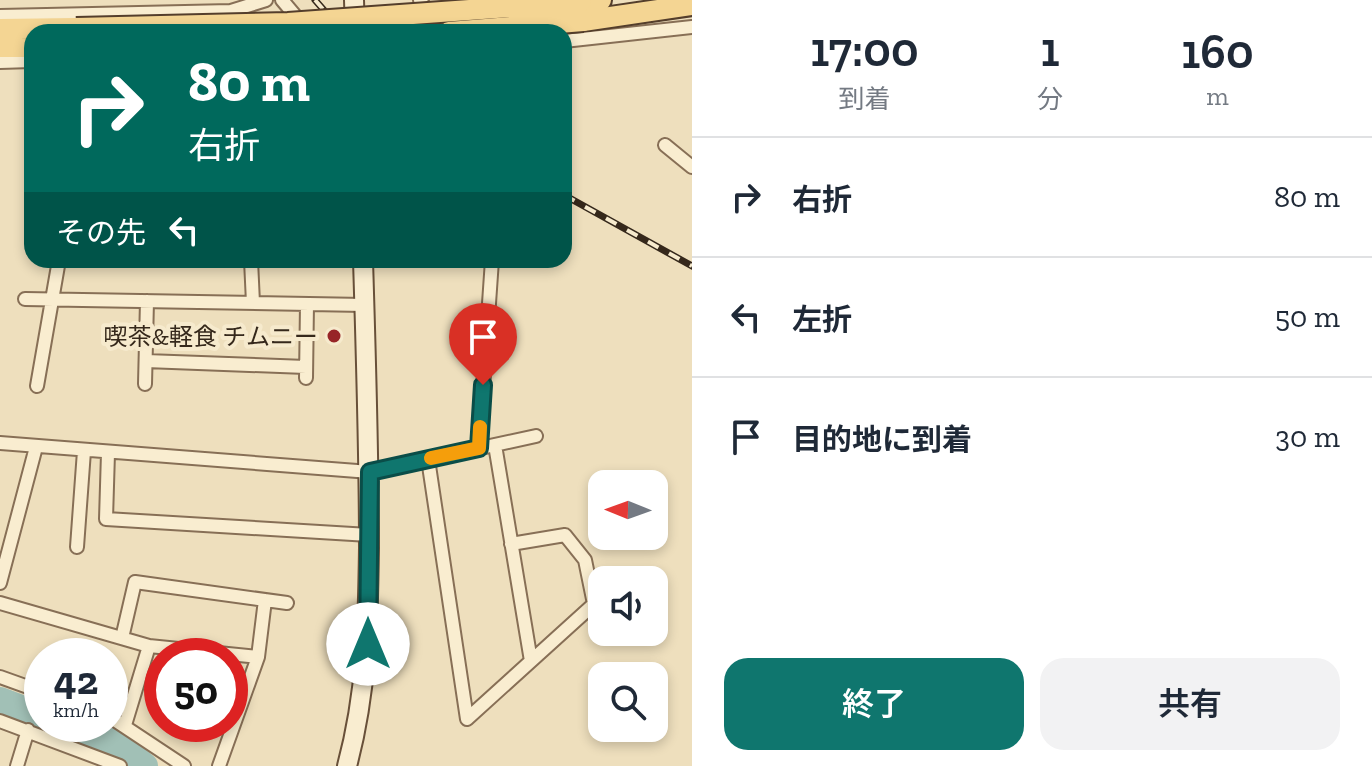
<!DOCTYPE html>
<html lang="ja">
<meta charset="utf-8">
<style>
:root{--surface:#fff;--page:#f2f2f3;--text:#1f2937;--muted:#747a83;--line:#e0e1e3;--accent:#0f766e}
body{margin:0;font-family:"Zilla Slab","Noto Sans JP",serif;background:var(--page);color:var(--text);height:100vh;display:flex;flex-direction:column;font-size:30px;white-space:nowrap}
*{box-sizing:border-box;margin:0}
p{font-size:26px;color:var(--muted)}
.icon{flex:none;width:44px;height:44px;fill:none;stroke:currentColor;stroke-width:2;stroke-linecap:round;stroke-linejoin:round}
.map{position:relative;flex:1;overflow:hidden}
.sheet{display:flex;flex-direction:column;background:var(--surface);width:680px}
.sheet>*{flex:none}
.top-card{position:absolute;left:24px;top:24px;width:548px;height:244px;border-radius:24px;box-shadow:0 4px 12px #0003;background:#00695c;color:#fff;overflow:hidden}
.needle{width:52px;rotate:271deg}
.controls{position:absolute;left:588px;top:470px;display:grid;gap:16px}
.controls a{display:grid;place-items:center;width:80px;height:80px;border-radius:16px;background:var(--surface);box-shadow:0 4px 12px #0003;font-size:40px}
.speed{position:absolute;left:24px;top:638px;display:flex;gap:16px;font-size:40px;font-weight:700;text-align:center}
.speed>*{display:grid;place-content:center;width:104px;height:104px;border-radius:50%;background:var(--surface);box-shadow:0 4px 12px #0003;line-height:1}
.speed small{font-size:20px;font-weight:400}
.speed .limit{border:12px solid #d22;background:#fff;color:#111}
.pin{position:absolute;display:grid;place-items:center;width:68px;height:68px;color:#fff;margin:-82px -34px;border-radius:50% 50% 50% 0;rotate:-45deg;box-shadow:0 0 8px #0007}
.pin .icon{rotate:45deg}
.me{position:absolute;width:88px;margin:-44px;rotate:0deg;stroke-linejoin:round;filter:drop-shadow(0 0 6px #0008)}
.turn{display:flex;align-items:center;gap:28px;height:168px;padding:0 32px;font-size:36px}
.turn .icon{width:104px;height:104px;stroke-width:2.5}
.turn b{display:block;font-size:56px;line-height:68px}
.then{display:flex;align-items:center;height:76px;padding:0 32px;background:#0003;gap:16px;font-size:30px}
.eta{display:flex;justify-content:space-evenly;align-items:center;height:136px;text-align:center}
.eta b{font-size:48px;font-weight:600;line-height:56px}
.button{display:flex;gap:16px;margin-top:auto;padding:16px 32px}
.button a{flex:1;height:92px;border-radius:24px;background:var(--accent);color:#fff;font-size:32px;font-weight:600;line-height:92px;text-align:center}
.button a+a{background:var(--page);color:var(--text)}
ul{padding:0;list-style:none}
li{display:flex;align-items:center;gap:24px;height:120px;padding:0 32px;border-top:2px solid var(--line)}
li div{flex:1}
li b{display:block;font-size:30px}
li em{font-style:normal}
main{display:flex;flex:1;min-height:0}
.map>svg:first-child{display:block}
</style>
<main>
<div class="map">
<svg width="692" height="766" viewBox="0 0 692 766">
<rect width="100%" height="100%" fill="#eedfbd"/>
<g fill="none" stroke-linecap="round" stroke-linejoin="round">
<path stroke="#a1c0b6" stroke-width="26" d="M0,700L42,716
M64,724L119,744L145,766"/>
<g stroke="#876f56" stroke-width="16">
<path id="street" d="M282,0L309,32
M420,0L441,32
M0,16L231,11L266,0
M564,41L692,27
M0,62L32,61
M665,145L692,167
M251,260L253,303
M25,299L364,305
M146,361L306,367
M306,378L307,304
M145,384L147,301
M37,386L59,260
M0,443L370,472L536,436
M495,445L531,661
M479,448L492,260
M108,453L106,519L369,535
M428,459L467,719L594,604L585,560L565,535L511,544
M77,547L84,451
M0,583L36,447
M0,603L149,646L258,657
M122,638L135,582L287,603
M0,677L42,692
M110,717L184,766
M0,721L120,766
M125,725L149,646
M17,766L28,730
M219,766L258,657L265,600"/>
</g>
<g stroke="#685039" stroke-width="22">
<path id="secondary" d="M354,0L355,32
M347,766C367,692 368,623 369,548C369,452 366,356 363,260"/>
</g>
<g stroke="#543e2b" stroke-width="24">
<path id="primary" d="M581,2L601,0
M583,21L692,5
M0,29L76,28
M0,47H32"/>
</g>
<use href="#street" stroke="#f9edd0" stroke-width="12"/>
<use href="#secondary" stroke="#f9edd0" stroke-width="18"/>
<use href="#primary" stroke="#f4d593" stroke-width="20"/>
<g stroke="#35281b" stroke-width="7">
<path id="rail" d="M315,0L343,32
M564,195L692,266"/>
</g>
<use href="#rail" stroke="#f6eacd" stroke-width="4" stroke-dasharray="12" stroke-linecap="butt"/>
<g stroke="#543e2b" stroke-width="24" stroke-linecap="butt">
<path id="primary-bridge" d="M76,28L288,23L581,2
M449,32L583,21"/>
</g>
<use href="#primary-bridge" stroke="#f4d593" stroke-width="20"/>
</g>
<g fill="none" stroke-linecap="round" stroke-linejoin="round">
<g stroke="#0a4d48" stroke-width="20">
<path id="route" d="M368,644L370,472L479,448L483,385"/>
</g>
<use href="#route" stroke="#0f766e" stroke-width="14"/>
<path stroke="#f59e0b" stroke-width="14" d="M431,458L479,448L480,427"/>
</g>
<circle fill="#972527" stroke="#f6eacd" stroke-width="3" cx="334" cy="336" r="8"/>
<g text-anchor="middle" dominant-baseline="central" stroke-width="8" stroke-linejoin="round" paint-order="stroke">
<g font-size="24" fill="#35281b" stroke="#f6eacd" text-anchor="end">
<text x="318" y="336">喫茶&amp;軽食 チムニー</text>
</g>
</g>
</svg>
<div class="controls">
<a><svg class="needle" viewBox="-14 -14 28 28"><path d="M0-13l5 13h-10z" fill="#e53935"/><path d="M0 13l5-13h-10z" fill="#747a83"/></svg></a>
<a><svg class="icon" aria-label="sound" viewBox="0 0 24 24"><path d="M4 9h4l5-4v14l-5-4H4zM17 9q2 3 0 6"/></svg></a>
<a><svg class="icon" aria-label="search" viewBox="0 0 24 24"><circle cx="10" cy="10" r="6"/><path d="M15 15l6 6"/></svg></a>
</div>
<div class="speed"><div>42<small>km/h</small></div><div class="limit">50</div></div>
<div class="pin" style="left:483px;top:385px;background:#d93025"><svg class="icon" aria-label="arrive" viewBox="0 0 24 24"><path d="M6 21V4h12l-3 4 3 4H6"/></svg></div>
<svg class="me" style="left:368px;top:644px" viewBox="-20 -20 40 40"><circle r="19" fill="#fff"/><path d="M0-13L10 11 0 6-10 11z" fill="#0f766e"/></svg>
<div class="top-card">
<div class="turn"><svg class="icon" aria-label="right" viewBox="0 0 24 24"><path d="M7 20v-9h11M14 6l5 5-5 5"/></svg><div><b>80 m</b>右折</div></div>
<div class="then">その先<svg class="icon" aria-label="left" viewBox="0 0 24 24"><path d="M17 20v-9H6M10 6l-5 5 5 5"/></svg></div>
</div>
</div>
<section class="sheet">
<div class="eta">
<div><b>17:00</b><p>到着</p></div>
<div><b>1</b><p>分</p></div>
<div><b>160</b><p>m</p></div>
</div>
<ul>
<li><svg class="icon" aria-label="right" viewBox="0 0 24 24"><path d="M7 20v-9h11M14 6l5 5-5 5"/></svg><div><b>右折</b></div><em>80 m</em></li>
<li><svg class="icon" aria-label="left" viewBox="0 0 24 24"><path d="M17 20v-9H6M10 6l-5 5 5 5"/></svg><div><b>左折</b></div><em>50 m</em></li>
<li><svg class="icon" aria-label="arrive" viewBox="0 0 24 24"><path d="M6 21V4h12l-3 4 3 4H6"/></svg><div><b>目的地に到着</b></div><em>30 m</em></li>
</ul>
<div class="button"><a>終了</a><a>共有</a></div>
</section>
</main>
